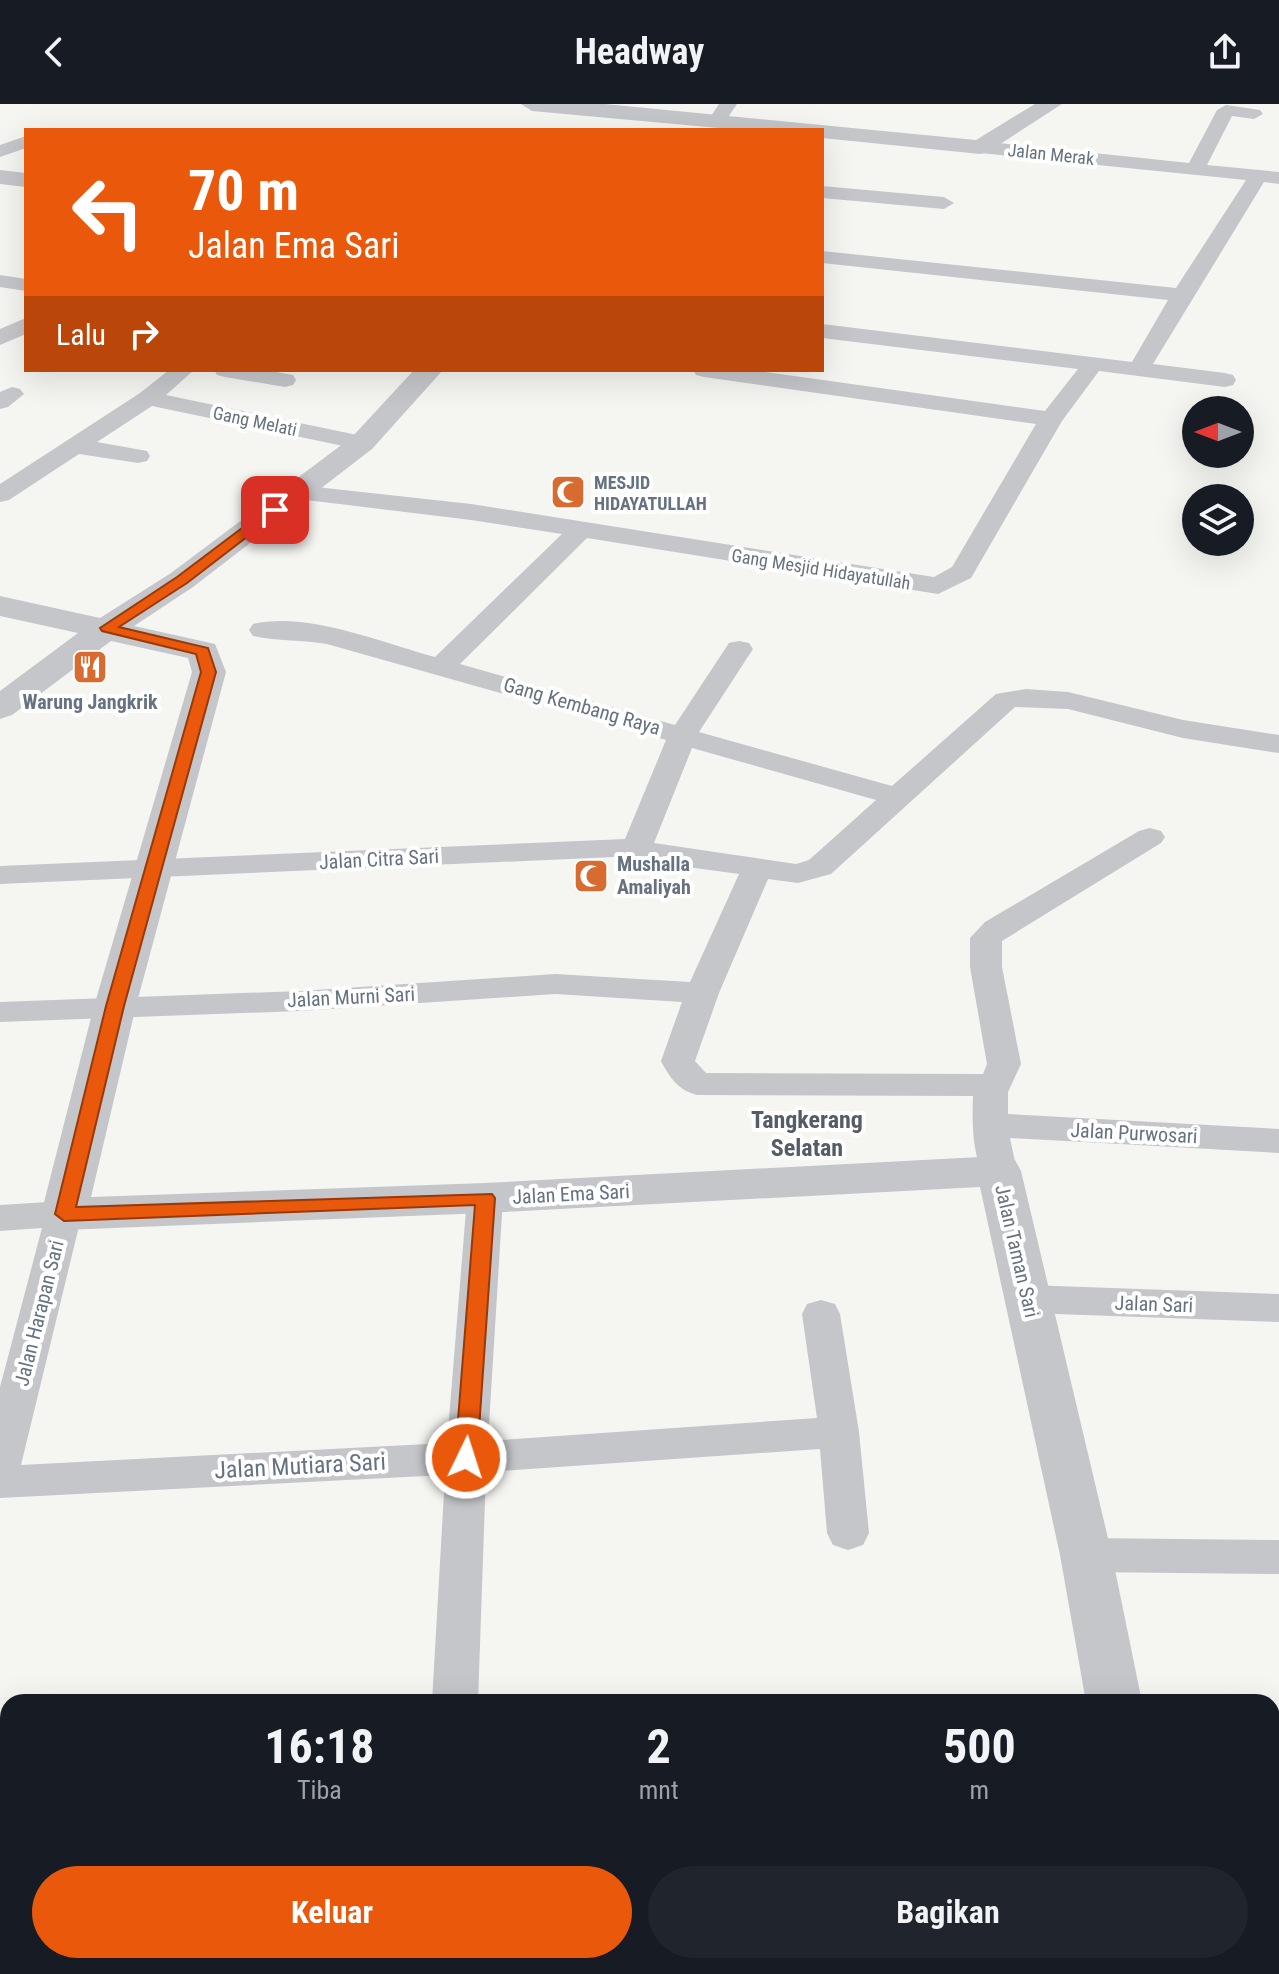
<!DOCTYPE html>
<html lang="id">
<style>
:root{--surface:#171b24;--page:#20242c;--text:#f1f3f6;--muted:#9ea1a6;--accent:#ea580c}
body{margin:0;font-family:"Roboto Condensed",sans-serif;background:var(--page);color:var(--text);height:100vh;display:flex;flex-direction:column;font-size:30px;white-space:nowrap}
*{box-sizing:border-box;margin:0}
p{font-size:26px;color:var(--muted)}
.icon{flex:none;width:44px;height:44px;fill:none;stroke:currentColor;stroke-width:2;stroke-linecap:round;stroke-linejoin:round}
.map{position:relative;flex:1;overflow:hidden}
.side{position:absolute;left:0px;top:1590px;width:1280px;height:280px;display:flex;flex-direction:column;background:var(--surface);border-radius:24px 24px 0 0;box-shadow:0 8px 32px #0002}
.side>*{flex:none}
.top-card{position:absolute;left:24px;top:24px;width:800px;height:244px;border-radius:0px;box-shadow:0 8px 32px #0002;background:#ea580c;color:#fff;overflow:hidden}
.needle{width:52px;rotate:270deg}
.controls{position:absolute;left:1182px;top:292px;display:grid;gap:16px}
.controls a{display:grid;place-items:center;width:72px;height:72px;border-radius:50%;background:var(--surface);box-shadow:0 8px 32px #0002;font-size:40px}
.pin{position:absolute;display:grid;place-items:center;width:68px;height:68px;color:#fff;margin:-34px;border-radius:16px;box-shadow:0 4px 12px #0006}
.me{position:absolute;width:88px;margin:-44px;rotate:4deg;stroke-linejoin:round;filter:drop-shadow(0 0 6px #0008)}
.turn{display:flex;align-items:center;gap:28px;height:168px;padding:0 32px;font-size:36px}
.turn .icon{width:104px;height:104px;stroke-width:2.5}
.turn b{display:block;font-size:56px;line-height:68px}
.then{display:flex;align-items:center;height:76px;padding:0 32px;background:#0003;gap:16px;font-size:30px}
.eta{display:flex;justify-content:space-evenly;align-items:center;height:136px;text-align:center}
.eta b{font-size:48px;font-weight:700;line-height:56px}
.cta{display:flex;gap:16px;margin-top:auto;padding:16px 32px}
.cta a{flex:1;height:92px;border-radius:48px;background:var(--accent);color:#fff;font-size:32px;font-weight:700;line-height:92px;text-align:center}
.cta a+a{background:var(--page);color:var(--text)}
header{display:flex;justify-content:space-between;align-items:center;height:104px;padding:0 32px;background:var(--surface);font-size:36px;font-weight:700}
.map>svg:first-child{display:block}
</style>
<header><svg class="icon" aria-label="back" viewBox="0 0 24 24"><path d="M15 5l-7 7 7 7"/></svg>Headway<svg class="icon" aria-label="share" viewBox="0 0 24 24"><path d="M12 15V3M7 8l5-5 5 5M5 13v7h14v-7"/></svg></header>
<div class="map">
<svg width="1279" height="1870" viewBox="0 0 1279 1870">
<rect width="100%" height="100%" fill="#f5f5f2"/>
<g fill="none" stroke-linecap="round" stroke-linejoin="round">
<path fill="#c4c6ca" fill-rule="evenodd" d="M719,0H737L724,19L718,21L709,15Z
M1226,1L1260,6L1263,10L1254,15L1232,12L1207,61L1279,68V80L1264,78L1153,260L1225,269L1233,271L1236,276L1233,281L1225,283L1099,267L1062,317L971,474L938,490L587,434L460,560L675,621L729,539L739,537L749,539L753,545L699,628L892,682L996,590L1026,585L1068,588L1183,616L1279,631V649L1265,647L1183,634L1068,605L1015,603L831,770L798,779L768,775L719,889L695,957L706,969L983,970L987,960L970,863V834L985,818L1139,727L1150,724L1161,727L1165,733L1161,739L1002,837V863L1021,960L1008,988V1010L1279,1025V1049L1010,1034L1017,1067L1012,1076L999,1079L986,1076C972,1052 972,1019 973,992L697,991C678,986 670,974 661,957L682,898L555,890L300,907L0,918V898L300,887L555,870L690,878L739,770L614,753L0,780V762L625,735L666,636L327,540C303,536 276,537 253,532L249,526L253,520C307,507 383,539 435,553L562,430L471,416L298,395L289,393L286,388L289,383L298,381L471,400L934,473L952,463L1036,320L704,273L696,271L693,266H752L1045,307L1078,265L822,234V220L1132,258L1168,196L822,159V147L1176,184L1246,76L980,49L971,43L980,37L1189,59L1217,6ZM692,644L876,696L809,756L796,760L654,739Z
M26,32V44L0,53V41Z
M822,82L944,93L954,99L944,105L822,94Z
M0,171L26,175V187L0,183Z
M26,214V230L0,241V225Z
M169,266H194L166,291L362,332L370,334L374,339L370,344L362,346L152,302L97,338L147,347L150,352L147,357L138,359L79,350L9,396L0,398V380L140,289Z
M214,266H266L293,271L296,276L293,281L285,283L225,273L217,271Z
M12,283L20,285L24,290L8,303L0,305V288Z
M485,1082L498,1085L503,1094L488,1337L817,1314L802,1210L807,1200L821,1196L835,1200L840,1210L859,1328L869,1429L863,1441L848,1446L833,1441L827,1429L820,1345L486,1368L478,1598H432L445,1371L0,1394V1283L42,1124L0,1127V1101L64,1097L77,1101L82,1110L21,1361L447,1339L467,1094L472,1085Z
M1028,1181L1279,1190V1218L1028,1209L1014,1205L1009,1195L1014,1185Z
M1086,1434L1279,1436V1470L1086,1468L1071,1463L1065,1451L1071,1439Z
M0,1691H8V1733H0Z
M428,1862H478V1870H428Z
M852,1862H902V1870H852Z"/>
<path fill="#c4c6ca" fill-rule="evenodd" d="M521,0H605L976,36L1035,0H1062L988,48L980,50L822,34V26H740L532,7Z
M0,66L26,69V83L0,80Z
M414,266H443L372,345L193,483L134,522L215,540L226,568L136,902L91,1093L485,1079L999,1052L1015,1056L1021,1067L1112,1451L1142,1598H1086L1060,1451L980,1083L485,1109L64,1126L48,1121L41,1110L94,902L192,568L188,554L111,537L12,611L0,615V587L78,529L0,512V492L100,514L171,469L352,333Z
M1134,1862H1196L1197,1870H1135Z"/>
</g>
<path fill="#ea580c" stroke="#983908" stroke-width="2" d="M270,403L282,406L187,479L119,523L208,544L216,568L124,902L76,1103L492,1090L495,1094L477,1354L474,1360L466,1362L458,1360L455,1354L475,1101L64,1117L55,1110L106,902L201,568L196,550L102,527L100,524L177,473Z"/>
<defs>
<g id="mosque-square" transform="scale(1.8)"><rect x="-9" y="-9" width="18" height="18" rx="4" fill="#d86c30" stroke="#fff"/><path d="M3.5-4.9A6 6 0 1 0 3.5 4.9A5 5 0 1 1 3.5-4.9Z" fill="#fff"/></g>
<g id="restaurant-square" transform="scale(1.8)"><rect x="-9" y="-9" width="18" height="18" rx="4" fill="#d86c30" stroke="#fff"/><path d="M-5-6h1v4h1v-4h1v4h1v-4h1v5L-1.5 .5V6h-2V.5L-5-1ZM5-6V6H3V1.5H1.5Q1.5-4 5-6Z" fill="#fff"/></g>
</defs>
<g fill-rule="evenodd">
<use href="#mosque-square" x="568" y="388"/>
<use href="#restaurant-square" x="90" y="563"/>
<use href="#mosque-square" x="591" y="772"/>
</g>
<g text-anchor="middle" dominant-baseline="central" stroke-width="8" stroke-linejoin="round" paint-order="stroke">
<g font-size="18" fill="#667281" stroke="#fff">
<text transform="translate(1051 50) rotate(6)">Jalan Merak</text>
<text transform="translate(255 317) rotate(12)">Gang Melati</text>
<text transform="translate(821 465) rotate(9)">Gang Mesjid Hidayatullah</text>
</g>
<g font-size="18" font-weight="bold" fill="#667281" stroke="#fff" text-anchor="start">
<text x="594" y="378">MESJID<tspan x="594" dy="21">HIDAYATULLAH</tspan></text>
</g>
<g font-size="20" font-weight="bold" fill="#667281" stroke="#fff">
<text x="90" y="598">Warung Jangkrik</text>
<text x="617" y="760" text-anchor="start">Mushalla<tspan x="617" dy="23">Amaliyah</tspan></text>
</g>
<g font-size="20" fill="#667281" stroke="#fff">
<text transform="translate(582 602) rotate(16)">Gang Kembang Raya</text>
<text transform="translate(379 755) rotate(-3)">Jalan Citra Sari</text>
<text transform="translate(351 893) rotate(-3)">Jalan Murni Sari</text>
<text transform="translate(1134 1029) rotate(3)">Jalan Purwosari</text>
<text transform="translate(571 1090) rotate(-3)">Jalan Ema Sari</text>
<text transform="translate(1017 1147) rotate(77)">Jalan Taman Sari</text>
<text transform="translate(1154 1200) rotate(2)">Jalan Sari</text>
<text transform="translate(39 1209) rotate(-76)">Jalan Harapan Sari</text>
</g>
<g font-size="24" font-weight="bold" fill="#545c67" stroke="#fff">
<text x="807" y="1016">Tangkerang<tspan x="807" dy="28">Selatan</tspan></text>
</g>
<g font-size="24" fill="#667281" stroke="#fff">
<text transform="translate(300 1362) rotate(-3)">Jalan Mutiara Sari</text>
</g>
</g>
</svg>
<div class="controls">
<a><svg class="needle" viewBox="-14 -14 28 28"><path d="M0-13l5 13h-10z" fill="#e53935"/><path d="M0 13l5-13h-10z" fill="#9ea1a6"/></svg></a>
<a><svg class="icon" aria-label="layers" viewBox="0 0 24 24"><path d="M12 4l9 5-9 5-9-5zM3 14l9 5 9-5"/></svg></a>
</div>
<div class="pin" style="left:275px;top:406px;background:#d93025"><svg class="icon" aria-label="arrive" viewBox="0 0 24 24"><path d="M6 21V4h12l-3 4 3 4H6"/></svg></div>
<svg class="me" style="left:466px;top:1354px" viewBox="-20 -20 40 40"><circle r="17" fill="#ea580c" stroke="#fff" stroke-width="3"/><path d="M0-11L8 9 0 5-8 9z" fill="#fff"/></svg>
<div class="top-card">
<div class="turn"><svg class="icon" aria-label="left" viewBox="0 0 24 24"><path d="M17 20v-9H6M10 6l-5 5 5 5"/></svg><div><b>70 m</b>Jalan Ema Sari</div></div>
<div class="then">Lalu<svg class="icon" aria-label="right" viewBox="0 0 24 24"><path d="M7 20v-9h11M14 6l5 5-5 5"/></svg></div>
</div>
<section class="side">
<div class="eta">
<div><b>16:18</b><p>Tiba</p></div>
<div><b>2</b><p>mnt</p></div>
<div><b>500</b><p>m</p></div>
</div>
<div class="cta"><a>Keluar</a><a>Bagikan</a></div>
</section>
</div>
